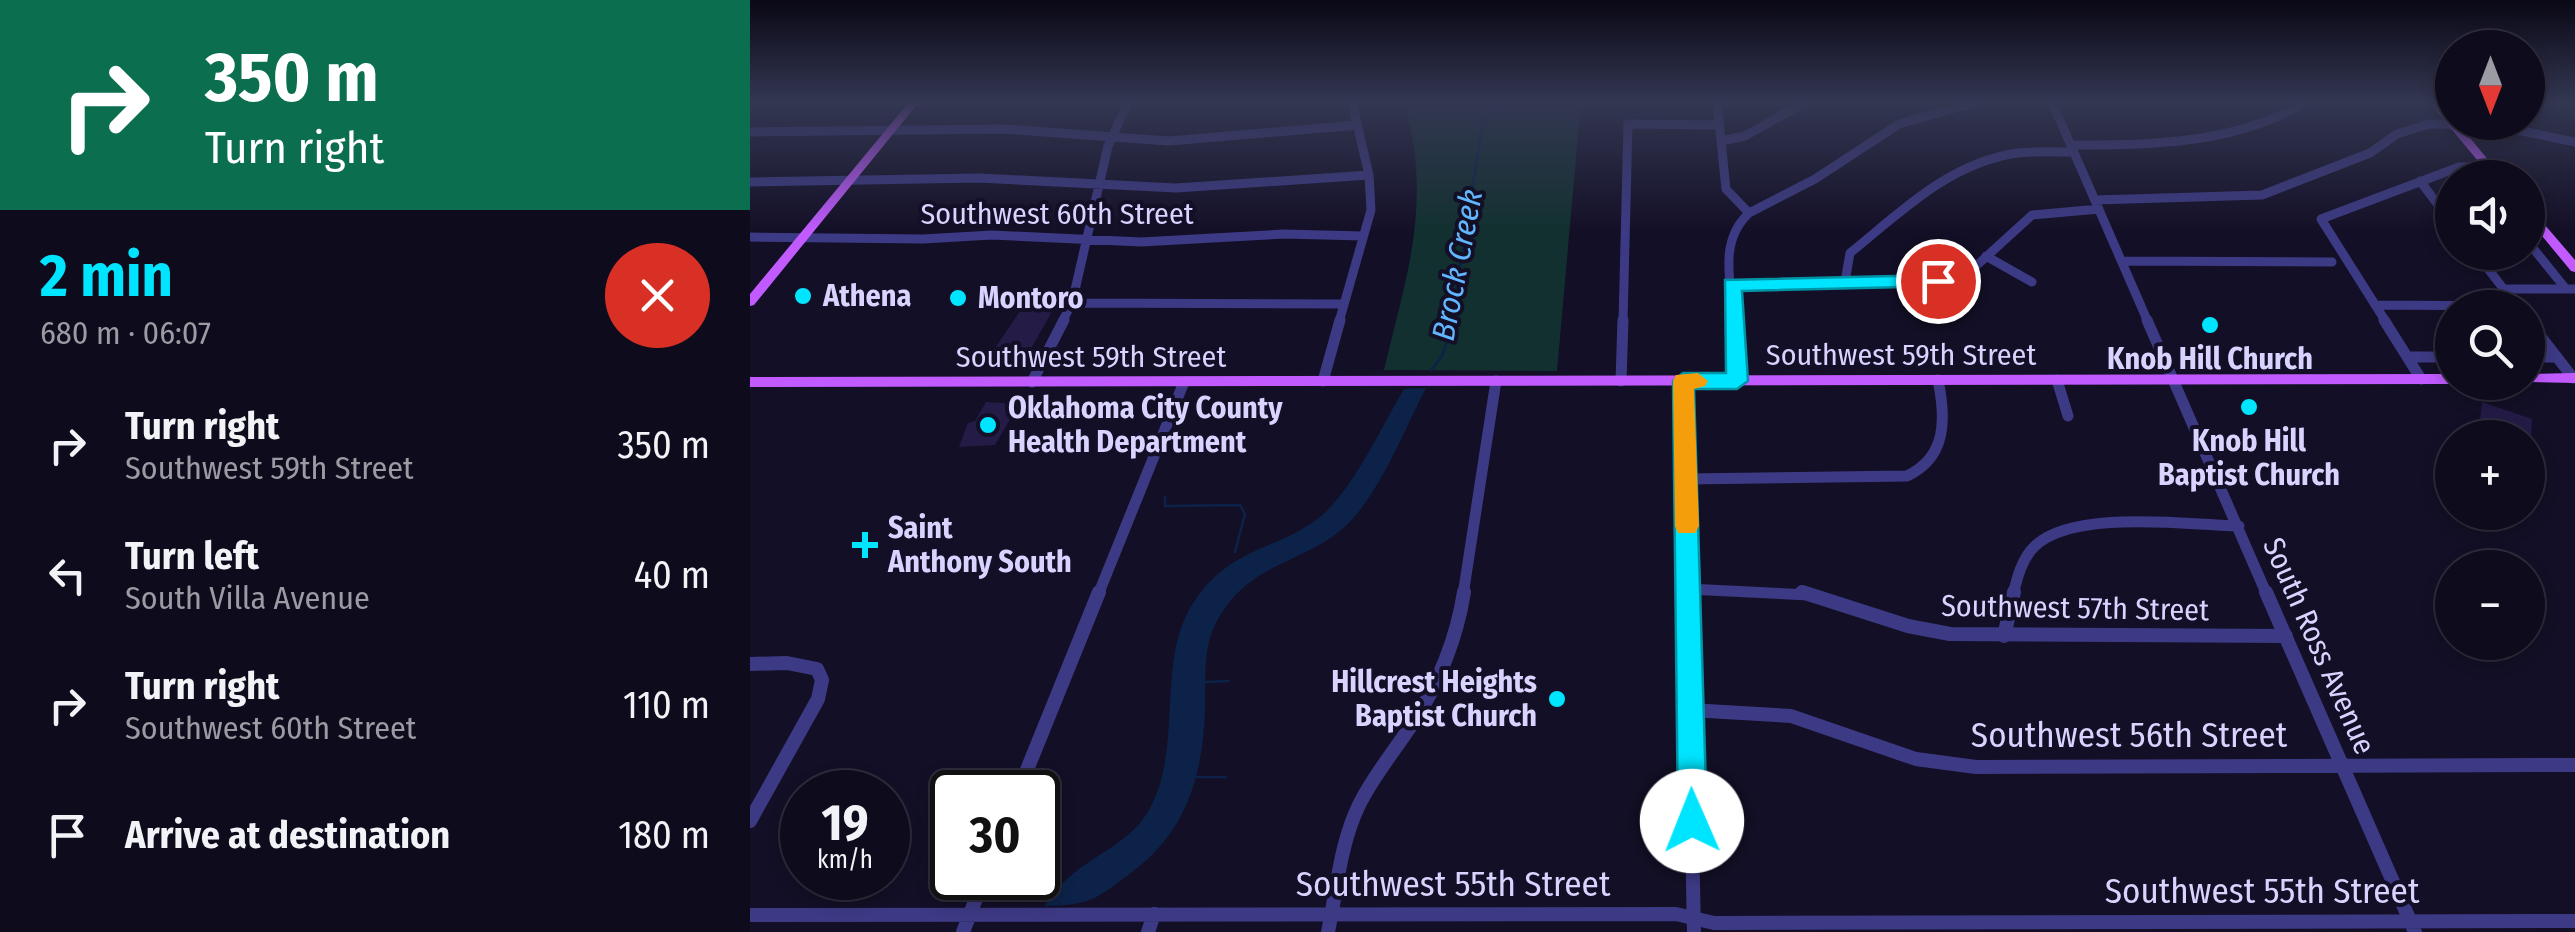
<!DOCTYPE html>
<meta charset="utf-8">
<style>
:root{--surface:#0e0b1c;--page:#1c1929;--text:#f1f3f6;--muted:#9b9ba3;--line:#2e2b3b;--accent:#00e5ff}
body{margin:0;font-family:"Fira Sans Condensed",sans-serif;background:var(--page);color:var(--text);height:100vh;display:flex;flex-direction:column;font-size:38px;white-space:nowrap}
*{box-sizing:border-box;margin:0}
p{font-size:32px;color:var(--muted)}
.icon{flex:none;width:55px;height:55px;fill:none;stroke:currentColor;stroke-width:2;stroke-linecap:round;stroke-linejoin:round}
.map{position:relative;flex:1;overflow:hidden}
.sheet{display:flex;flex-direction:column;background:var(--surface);width:750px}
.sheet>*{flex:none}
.guide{background:#0b6e4f;color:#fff;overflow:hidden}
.needle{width:65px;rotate:180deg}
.buttons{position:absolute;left:1685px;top:30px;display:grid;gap:20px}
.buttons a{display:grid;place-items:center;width:110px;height:110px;border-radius:50%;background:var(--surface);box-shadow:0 5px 15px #0003,0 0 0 2px var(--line);font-size:50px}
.speed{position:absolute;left:30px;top:770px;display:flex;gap:20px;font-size:50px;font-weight:700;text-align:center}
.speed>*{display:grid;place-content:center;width:130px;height:130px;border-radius:50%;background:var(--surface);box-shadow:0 5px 15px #0003,0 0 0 2px var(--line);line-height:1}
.speed small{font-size:25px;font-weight:400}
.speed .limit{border:5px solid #111;border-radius:15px;background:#fff;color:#111}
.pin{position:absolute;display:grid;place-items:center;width:85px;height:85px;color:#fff;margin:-42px;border:5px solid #fff;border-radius:50%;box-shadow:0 2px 10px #0007}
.me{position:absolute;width:110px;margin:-55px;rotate:359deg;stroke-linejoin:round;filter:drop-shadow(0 0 8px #0008)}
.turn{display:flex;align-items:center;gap:35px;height:210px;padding:0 40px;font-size:45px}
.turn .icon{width:130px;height:130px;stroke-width:2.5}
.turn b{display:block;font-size:70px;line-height:85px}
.round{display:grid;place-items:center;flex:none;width:105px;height:105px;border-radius:52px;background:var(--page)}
.head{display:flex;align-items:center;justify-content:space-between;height:170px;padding:0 40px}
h1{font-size:60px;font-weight:700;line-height:75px;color:var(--accent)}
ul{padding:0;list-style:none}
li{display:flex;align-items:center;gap:30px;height:130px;padding:0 40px}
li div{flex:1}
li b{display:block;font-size:38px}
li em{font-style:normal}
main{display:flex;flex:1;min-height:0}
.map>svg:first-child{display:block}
</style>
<main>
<section class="sheet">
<div class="guide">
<div class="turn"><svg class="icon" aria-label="right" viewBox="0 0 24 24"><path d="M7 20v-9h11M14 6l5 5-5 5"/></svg><div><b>350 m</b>Turn right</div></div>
</div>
<div class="head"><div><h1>2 min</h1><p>680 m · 06:07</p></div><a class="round" style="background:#d93025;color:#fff"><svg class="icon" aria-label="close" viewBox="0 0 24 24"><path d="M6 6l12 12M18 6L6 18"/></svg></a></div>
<ul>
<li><svg class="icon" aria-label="right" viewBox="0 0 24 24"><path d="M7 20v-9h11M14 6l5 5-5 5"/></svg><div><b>Turn right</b><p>Southwest 59th Street</p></div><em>350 m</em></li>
<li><svg class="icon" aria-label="left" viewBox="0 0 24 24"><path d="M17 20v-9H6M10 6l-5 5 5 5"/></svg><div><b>Turn left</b><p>South Villa Avenue</p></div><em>40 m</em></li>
<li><svg class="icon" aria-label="right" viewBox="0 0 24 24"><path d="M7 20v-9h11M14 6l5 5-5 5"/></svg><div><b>Turn right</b><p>Southwest 60th Street</p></div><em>110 m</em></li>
<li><svg class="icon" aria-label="arrive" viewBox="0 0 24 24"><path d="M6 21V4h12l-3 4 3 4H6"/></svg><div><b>Arrive at destination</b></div><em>180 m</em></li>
</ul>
</section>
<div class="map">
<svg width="1825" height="932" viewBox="0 0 1825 932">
<rect width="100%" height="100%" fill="#130f26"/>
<path fill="#12302f" d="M654,102H831L807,371L634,370C657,273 683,202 654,102Z"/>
<path fill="#0c2248" d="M676,388C654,430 627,501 590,531C551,562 503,565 473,611C452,641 456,672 455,706C454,772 437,832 382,872C345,900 341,905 294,906C300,898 306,890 313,883C340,855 379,845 399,810C437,740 401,653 451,592C486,548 526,549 566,520C601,495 631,427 654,389Z"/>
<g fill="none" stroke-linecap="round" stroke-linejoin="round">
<path stroke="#0c2248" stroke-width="2.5" d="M681,370L692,356L699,336L733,121L745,102
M415,497V506L490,505L495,514L485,552
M455,682L479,681
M442,777H476"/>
</g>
<path fill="#241b47" d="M297,302L307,303L279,352L241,354L272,308H293Z
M236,402L269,404L245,445L209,447L218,423L225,421Z
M1732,402L1782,419L1781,438H1728Z"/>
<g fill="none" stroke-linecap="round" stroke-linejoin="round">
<path stroke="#3d3a85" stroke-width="9" d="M967,102L976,189L999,213C968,242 981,282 984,322
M1302,102L1398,322
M0,132L254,129L419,141L608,125
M971,141L995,136L1055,102
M1322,145C1402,145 1485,144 1556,102
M1670,181L1702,223
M0,182L229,178L426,188L619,175
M1345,200L1512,195L1620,153L1647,134L1679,124L1743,125L1825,142
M999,213L1065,179L1149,124L1227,102
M0,237L173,239L242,235L391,242L534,234L613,236
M1778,242L1816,289
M1725,252L1756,292
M1236,256L1282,282
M1372,261L1582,262
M1095,282L1100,253C1151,212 1200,162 1268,153C1285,151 1305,152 1323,152
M981,285L1188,281L1225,267L1282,215L1349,209
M1754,289H1825
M322,303L592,304
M1625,305L1767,306
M312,322L322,303L358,146L378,102
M589,322L621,210L619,175L602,102
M873,322L878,124L969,125
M1636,322L1571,219L1709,167H1739"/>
<path stroke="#3d3a85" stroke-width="11" d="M984,320L987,381
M1397,320L1517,595
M1634,320L1671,379
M1778,320L1823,378
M1658,357H1702
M1778,357H1807
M1307,380L1318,416
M573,381L590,320
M871,381L873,320
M933,381L937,595
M282,382L314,320
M936,479L1157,476C1197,457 1196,419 1188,380
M938,589L1060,595
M348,595L434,382
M713,595L746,381
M1263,595C1267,578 1272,558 1285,546C1324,509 1438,525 1489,526"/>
<path stroke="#3d3a85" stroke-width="14" d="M937,592L944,932
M1052,592L1158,626L1200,634L1536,636
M1516,592L1665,932
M1254,636L1264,592
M0,664L37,663L67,669L72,680L68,699L0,821
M940,710L1041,716L1166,759L1226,767L1825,765
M268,792L349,592
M0,915L926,914L964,923L1825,921
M213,932L234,878
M398,932L404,914
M578,932C587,889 590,844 609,805C623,776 646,749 664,721C689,683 707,637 714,592"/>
<path fill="#c25bff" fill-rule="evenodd" d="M159,102H169L4,305L0,306V294Z
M1679,102H1689L1702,118V122H1707L1753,178H1742Z
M1778,209L1782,210L1825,260V272L1821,271L1778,219Z
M1825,373V383L1774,382H1778V374Z
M1702,374V382H1706L1702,384L0,387V377Z"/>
</g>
<linearGradient id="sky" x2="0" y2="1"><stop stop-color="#0a0815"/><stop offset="0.44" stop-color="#333752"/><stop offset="1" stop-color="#333752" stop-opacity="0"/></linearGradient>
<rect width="1825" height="232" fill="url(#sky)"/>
<path fill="#00e5ff" stroke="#0095a6" stroke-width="2.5" d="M1188,275L1195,277V286L992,291L998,381L987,389H944L957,821L953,831L942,835L932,831L928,821L923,381L933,373H976L975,280Z"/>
<path fill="#f59e0b" d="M948,373L958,381L955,386L944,389L949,526L945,533H928L925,526L923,381L926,375Z"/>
<g fill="#00e5ff" stroke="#130f26" stroke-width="4">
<circle cx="53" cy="296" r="10"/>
<circle cx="208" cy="298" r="10"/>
<circle cx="1460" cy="325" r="10"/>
<circle cx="1499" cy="407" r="10"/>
<circle cx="238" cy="425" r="10"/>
<path d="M110 530h10v10h10v10h-10v10h-10v-10h-10v-10h10z"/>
<circle cx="807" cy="699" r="10"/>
</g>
<g text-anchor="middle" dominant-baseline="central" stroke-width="8" stroke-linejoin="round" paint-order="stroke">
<g font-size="30" fill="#d9d4ff" stroke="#130f26">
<text x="307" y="214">Southwest 60th Street</text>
<text x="1151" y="355">Southwest 59th Street</text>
<text x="341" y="357">Southwest 59th Street</text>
<text transform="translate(1325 608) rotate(1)">Southwest 57th Street</text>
<text transform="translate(1569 646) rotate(66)">South Ross Avenue</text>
</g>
<g font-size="30" font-weight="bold" fill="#d9d4ff" stroke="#130f26" text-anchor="start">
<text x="73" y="296">Athena</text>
<text x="228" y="298">Montoro</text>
<text x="1460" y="359" text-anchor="middle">Knob Hill Church</text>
<text x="258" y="408">Oklahoma City County<tspan x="258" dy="34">Health Department</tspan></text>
<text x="1499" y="441" text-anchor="middle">Knob Hill<tspan x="1499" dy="34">Baptist Church</tspan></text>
<text x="138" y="528">Saint<tspan x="138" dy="34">Anthony South</tspan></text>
<text x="787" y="682" text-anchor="end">Hillcrest Heights<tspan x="787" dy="34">Baptist Church</tspan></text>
</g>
<g font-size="32" font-style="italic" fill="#62b6ff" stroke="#130f26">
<text transform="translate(707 265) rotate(-79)">Brock Creek</text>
</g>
<g font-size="35" fill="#d9d4ff" stroke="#130f26">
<text x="1379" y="735">Southwest 56th Street</text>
<text x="703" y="884">Southwest 55th Street</text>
<text x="1512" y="891">Southwest 55th Street</text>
</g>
</g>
</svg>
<div class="buttons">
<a><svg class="needle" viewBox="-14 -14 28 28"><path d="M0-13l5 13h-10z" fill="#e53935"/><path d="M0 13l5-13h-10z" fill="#9b9ba3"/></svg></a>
<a><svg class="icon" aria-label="sound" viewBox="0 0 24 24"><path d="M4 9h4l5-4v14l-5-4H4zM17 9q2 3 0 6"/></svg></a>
<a><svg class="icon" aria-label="search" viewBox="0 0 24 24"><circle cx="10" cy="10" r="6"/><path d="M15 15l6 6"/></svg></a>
<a>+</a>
<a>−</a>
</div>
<div class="speed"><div>19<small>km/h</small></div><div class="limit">30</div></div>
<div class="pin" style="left:1188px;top:281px;background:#d93025"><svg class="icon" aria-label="arrive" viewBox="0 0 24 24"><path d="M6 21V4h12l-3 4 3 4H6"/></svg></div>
<svg class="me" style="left:942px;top:821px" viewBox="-20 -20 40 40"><circle r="19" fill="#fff"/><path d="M0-13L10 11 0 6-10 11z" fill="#00e5ff"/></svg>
</div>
</main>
